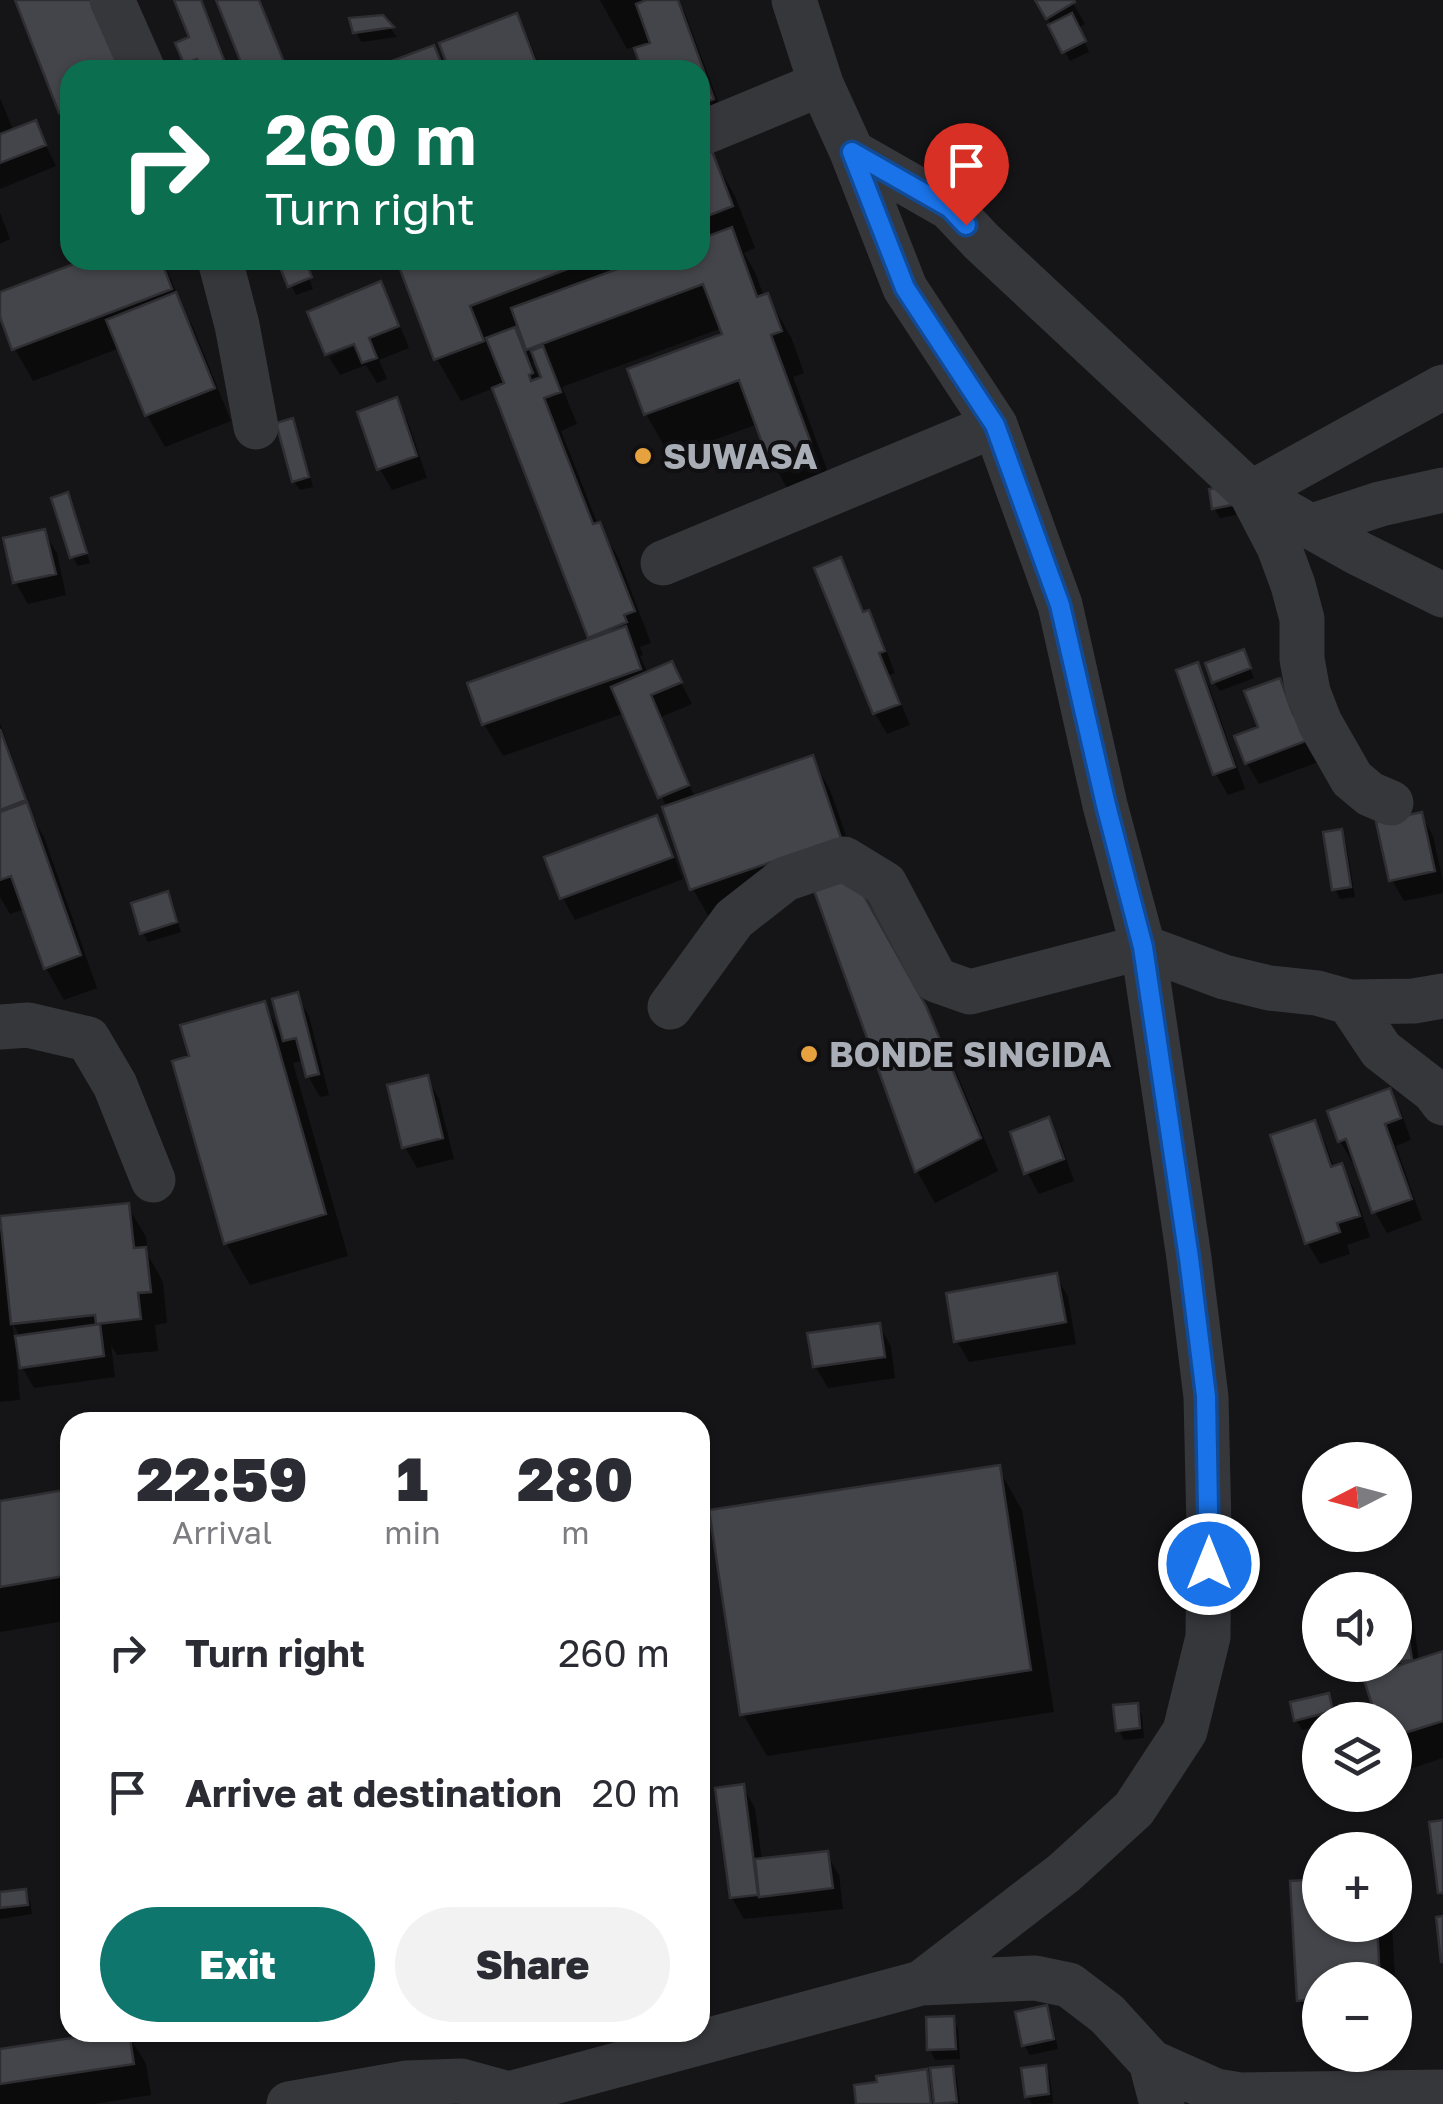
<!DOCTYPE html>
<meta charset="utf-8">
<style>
:root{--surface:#fff;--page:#f2f2f3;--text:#2b2b33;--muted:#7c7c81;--accent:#0f766e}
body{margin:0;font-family:"Golos Text",sans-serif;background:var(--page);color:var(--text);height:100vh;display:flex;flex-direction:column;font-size:38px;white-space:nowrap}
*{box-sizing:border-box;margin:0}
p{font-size:32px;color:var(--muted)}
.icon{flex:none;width:55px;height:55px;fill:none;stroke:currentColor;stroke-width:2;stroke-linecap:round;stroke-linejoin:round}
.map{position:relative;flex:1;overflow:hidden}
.details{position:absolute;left:60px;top:1412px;width:650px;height:630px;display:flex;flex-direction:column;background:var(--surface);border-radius:30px;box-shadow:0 2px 8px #0004}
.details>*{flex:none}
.guide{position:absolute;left:60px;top:60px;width:650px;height:210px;border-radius:30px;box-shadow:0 2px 8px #0004;background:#0b6e4f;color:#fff;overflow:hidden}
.needle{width:65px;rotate:264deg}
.fabs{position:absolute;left:1302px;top:1442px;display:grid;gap:20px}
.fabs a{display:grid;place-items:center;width:110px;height:110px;border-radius:50%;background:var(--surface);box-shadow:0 2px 8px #0004;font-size:50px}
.pin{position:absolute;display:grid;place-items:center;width:85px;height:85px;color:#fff;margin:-102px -42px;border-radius:50% 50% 50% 0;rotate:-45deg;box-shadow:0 0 10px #0007}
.pin .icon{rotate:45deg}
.me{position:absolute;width:110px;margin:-55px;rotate:0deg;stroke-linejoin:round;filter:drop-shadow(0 0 8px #0008)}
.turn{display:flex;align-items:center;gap:35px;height:210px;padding:0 40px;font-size:45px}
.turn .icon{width:130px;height:130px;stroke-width:2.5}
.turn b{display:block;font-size:70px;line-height:85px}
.eta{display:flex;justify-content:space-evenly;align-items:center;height:170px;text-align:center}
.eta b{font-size:60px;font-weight:800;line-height:70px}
.primary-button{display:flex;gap:20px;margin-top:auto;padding:20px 40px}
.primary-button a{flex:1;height:115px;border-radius:60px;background:var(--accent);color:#fff;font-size:40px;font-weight:800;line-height:115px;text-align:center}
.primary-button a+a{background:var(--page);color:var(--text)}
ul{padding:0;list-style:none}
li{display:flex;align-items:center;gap:30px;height:140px;padding:0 40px}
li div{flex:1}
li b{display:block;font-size:38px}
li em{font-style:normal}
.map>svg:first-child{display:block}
</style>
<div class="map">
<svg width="1443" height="2104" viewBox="0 0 1443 2104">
<rect width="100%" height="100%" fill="#151517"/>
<path fill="#0007" fill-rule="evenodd" d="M18,0L70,70V126L61,111Z
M177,0H202L230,70H190L186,63L192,38Z
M219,0H260L288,70H247Z
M600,0H678L685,13L725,120L700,129V70H645L636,46L627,49Z
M1038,0H1071L1085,24L1078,28L1089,52L1070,61Z
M516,16L528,37L541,70H452Z
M382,17L397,37L361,42L356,32Z
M0,98L14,132L35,123L56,166L0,189Z
M711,154L735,196L755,248L744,253L755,272L764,297L767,296L791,337L804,373L793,377L833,486L794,500L770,458L758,424L670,456L646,414L631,370L725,336L722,328L562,387L577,424L561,431L598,525H599L618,557L651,643L640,647L643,655L640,656L648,674L671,664L692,704L661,717L695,798L812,758L830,790L858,870L852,881L943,1041L998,1171L935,1203L917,1171L815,885L711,921L693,889L665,808H667L625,713L503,756L484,724L592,641L494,388L461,401L437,359L403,270L430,260H700V158ZM524,336L529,351L526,352L519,338ZM535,360L544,378L540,380L532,362Z
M0,213L10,239L0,244Z
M91,260H163L184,311L193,327L231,421L165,447L147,415L120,348L33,381L15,349L0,310V295Z
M280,260H302L313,289L296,295Z
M380,285L392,306L409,348L379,360L387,379L377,383L366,365L340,375L329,357L367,341Z
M395,400L408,422L427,478L392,490L380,469Z
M292,421L297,431L313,487L300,490L294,481Z
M67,495L72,505L90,563L78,566L72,556Z
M1234,499L1236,515L1220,518L1214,508Z
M44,532L57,553L66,595L28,604L16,583L6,540Z
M840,560L852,581L865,614L868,613L880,634L895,673L889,675L910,725L887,734L875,713Z
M1248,662L1254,678L1220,691L1214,682Z
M1197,665L1209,686L1245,789L1228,795L1216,774L1179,671Z
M1279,681L1321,761L1259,784L1247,763Z
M0,723L35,822L44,837L97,988L64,1000L46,968L25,909L10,914L0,897Z
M1421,815L1433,836L1443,882V893L1404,901L1392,880Z
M656,818L668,839L683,879L575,920L563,898L547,859Z
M1341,832L1346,842L1355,897L1340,899L1335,889Z
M167,894L172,903L181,932L148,942L143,933Z
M296,995L309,1016L329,1095L320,1097L308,1076L304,1060L293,1063L348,1256L250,1285L226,1243L264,1004L282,1035Z
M427,1078L439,1099L454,1159L417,1168L405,1147Z
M1389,1091L1401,1112L1411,1140L1396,1146L1422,1220L1387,1233L1375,1212L1356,1160L1352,1162L1340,1141Z
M1048,1120L1060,1141L1074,1181L1039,1194L1027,1172Z
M1314,1123L1326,1145L1334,1168L1341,1166L1353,1187L1370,1237L1347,1245L1350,1254L1320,1264L1307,1242Z
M127,1205L146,1237L148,1255L163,1282L167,1323L155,1325L158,1351L117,1355L111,1345L115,1377L34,1388L22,1367L20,1353L16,1354L20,1400L0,1402V1225L3,1231ZM12,1322L21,1338L14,1339Z
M1056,1276L1068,1297L1076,1344L969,1362L957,1341Z
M879,1325L891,1347L895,1378L828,1388L815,1366Z
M998,1468L1022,1510L1054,1712L767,1756L743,1714Z
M70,1492V1620L0,1632V1504Z
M1400,1596L1413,1618L1419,1661L1443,1654V1758L1404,1771L1395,1755V1720H1380L1385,1673L1381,1665H1395V1597Z
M1327,1696L1333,1705L1337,1720H1320V1725L1302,1730L1296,1720Z
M1136,1706L1142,1715L1144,1738L1124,1740L1119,1730Z
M743,1787L755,1808L762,1861L827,1854L839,1875L843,1909L744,1919L732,1898Z
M1320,1882V1925H1392L1398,2027H1395V1980H1320V2032H1318L1299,2000Z
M24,1891L30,1901L32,1914L0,1919V1895Z
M1046,2008L1051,2018L1058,2049L1030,2055L1024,2045Z
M953,2019L958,2029L960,2059L935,2060L930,2050Z
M127,2032L146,2064L151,2095L94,2104H0V2051Z
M952,2068L957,2078L960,2104H859L925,2072L934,2088Z
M1044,2068L1050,2078L1053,2103L1032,2104L1027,2096Z"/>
<path fill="#44454a" stroke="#2f2f33" stroke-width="2.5" d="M15,0H104L132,70H70V108L59,113Z
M174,0H201L228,70H202L197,59L184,64L175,43L189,37Z
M216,0H259L286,67L278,70H244Z
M646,0H678L714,99L700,104V70H642L634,48L650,43L636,4Z
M1035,0H1074L1075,2L1046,19Z
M517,13L536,63L517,70H449L439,43Z
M1072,13L1086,41L1062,53L1048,25Z
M383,15L394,27L353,33L349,18Z
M434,45L444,70H392L389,62Z
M36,120L46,145L0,163V134Z
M712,151L733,206L700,219V156Z
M732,227L757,297L768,293L782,331L771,335L811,443L768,459L739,380L644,415L627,369L722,334L703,284L526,350L511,308L642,260H700V239Z
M84,260H161L172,289L12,350L0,317V292Z
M277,260H305L312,277L288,287Z
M423,260H591L470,306L484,341L434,360L400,269Z
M381,281L399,326L369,338L377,358L362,363L354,344L325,355L307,312Z
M176,292L215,388L145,416L106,320Z
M515,327L533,373L529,375L531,381L541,377L531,351L543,346L561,392L544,398L593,524L600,522L635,611L624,615L627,622L588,638L492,388L504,383L486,338Z
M397,397L417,456L377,470L357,412Z
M293,418L309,477L292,482L276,423Z
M1230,486L1232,505L1212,509L1209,489Z
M68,492L87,553L70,558L51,498Z
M45,529L56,574L13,583L3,538Z
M841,557L863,612L869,610L885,651L879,653L900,704L873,714L814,568Z
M626,626L641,669L482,725L467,683Z
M1244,649L1251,668L1212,683L1205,663Z
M672,661L682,682L651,695L689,785L658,798L611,687Z
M1198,662L1235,767L1213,775L1176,670Z
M1280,678L1293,714L1311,739L1245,764L1234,736L1258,727L1244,691Z
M0,729L26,800L0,810Z
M813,755L841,838L690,890L662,807Z
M27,802L81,955L44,969L11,876L0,880V812Z
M1422,812L1435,871L1389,881L1376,822Z
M657,815L673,857L560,899L544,857Z
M1342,829L1351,887L1332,890L1323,832Z
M854,878L926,1006L981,1138L915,1172L811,882Z
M168,891L177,922L140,934L131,903Z
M298,992L319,1074L306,1077L296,1038L283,1041L272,999Z
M265,1001L326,1214L224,1244L172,1061L189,1056L180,1025Z
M428,1075L443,1138L402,1148L387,1085Z
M1390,1088L1401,1118L1385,1124L1412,1199L1372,1213L1346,1139L1338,1142L1327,1111Z
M1049,1117L1064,1159L1024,1174L1010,1132Z
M1315,1120L1331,1167L1342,1163L1360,1216L1337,1223L1340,1232L1305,1244L1270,1135Z
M129,1203L134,1248L146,1247L151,1292L138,1293L141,1319L96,1324L95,1315L11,1324L0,1216Z
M1057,1273L1066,1322L954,1342L946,1293Z
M880,1323L885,1357L813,1367L807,1333Z
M100,1324L104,1356L20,1368L15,1336Z
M1000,1465L1031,1670L740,1715L709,1510Z
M70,1489V1575L0,1587V1501Z
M1402,1594L1412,1660L1395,1662V1595Z
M1443,1651V1721L1395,1736V1720H1377L1363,1677Z
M1329,1693L1333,1711L1294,1721L1290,1702Z
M1138,1703L1140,1728L1116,1731L1113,1705Z
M744,1784L758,1895L730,1898L715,1788Z
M1443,1820V1893H1438L1429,1822Z
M828,1851L833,1888L759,1897L755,1859Z
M1320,1879V1925H1377L1380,1980H1320V1999L1297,2001L1290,1881Z
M26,1889L28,1905L0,1908V1892Z
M1443,1916V1962H1441L1436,1917Z
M1047,2005L1054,2039L1022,2046L1015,2012Z
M954,2016L956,2049L927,2050L926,2017Z
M110,2032H129L134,2064L0,2084V2049Z
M1046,2065L1049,2094L1025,2097L1021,2068Z
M953,2066L957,2102L934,2104L930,2068Z
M927,2069L931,2104H856L854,2085L877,2082L876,2076Z"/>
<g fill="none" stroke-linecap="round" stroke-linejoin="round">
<path stroke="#36373b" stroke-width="45" d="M112,0L143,70
M794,0L821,84L852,152L905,288L995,425L1060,605L1105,805L1143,947L1189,1258L1206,1397L1209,1527L1208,1637L1185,1731L1134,1809L1064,1873L921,1983
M700,134L821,84
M852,152L950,208L981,241L1251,493L1358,553L1443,595
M220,260L237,325L256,427
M1310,527L1380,504L1443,490
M663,563L995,425
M1391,803L1370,794L1352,779L1320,723L1308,692L1302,659V619L1293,585L1279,547L1251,493L1443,387
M1349,1002L1381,1050L1434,1091L1443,1103
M670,1007L734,919L785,879L844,859L885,884L936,980L970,992L1143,947L1224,977L1269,988L1317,993L1349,1002L1414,1001L1443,996
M0,1027L28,1025L88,1039L115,1085L153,1180
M1151,2062L1216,2091L1240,2095L1443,2092
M509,2094L921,1983L1035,1978L1069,1985L1107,2014L1151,2062L1162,2104
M289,2104L407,2083L461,2081L509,2094L514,2104"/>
</g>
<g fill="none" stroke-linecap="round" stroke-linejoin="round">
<g stroke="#114b97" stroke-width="25">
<path id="route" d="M966,225L950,208L852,152L905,288L995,425L1060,605L1106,805L1143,947L1189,1258L1206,1396L1209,1564"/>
</g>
<use href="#route" stroke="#1a73e8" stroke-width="18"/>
</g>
<g fill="#e5a23f" stroke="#101012" stroke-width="4">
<circle cx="643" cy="456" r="10"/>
<circle cx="809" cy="1054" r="10"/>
</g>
<g text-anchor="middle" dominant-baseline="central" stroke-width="8" stroke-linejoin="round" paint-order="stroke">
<g font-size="35" font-weight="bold" fill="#a8adb6" stroke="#101012" text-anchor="start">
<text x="663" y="456">SUWASA</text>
<text x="829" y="1054">BONDE SINGIDA</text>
</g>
</g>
</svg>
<div class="fabs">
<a><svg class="needle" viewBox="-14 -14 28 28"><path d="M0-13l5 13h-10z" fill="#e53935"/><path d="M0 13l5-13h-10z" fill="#7c7c81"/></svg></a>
<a><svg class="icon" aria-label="sound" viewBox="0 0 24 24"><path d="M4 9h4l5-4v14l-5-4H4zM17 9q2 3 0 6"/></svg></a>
<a><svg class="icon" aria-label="layers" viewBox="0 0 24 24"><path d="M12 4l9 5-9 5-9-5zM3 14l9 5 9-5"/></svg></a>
<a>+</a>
<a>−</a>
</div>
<div class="pin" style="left:966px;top:225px;background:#d93025"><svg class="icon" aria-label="arrive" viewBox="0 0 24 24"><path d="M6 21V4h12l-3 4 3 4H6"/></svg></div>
<svg class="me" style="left:1209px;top:1564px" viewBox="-20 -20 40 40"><circle r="17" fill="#1a73e8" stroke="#fff" stroke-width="3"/><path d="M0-11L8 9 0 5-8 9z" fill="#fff"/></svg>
<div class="guide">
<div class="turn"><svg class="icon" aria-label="right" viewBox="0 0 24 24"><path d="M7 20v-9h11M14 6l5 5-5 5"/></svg><div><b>260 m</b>Turn right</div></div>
</div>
<section class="details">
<div class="eta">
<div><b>22:59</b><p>Arrival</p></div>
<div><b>1</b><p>min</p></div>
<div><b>280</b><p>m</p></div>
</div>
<ul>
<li><svg class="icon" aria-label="right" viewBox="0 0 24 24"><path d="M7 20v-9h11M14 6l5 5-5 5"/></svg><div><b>Turn right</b></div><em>260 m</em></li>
<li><svg class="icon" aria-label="arrive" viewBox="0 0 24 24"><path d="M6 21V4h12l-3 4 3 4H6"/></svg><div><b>Arrive at destination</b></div><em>20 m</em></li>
</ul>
<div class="primary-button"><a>Exit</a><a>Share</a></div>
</section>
</div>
